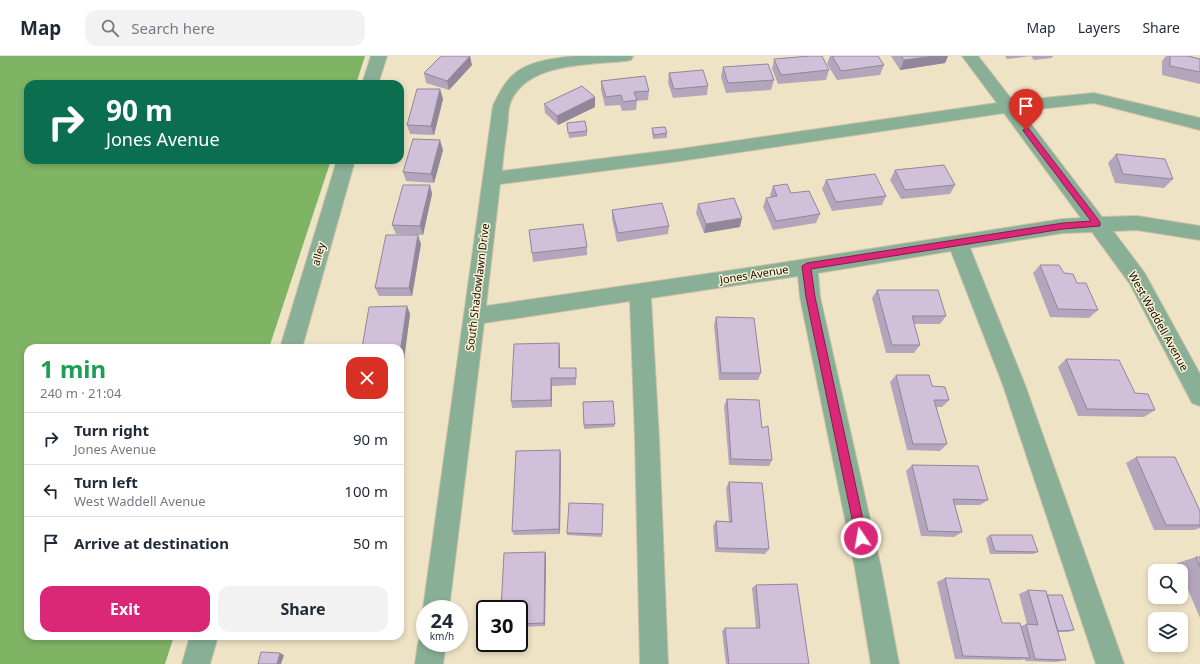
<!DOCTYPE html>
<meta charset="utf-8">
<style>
:root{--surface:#fff;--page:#f2f2f3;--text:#1f2937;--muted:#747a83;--line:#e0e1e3;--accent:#db2777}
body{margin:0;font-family:"Noto Sans",sans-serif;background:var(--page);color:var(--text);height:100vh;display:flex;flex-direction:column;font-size:15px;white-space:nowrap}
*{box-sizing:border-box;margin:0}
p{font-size:13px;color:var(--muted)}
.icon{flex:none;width:22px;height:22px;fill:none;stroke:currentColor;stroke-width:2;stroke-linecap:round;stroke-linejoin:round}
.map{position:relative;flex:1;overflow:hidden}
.details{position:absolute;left:24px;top:288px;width:380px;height:296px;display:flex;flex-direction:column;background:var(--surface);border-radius:12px;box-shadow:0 2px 6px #0003}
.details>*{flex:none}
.hud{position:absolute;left:24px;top:24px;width:380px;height:84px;border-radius:12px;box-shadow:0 2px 6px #0003;background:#0b6e4f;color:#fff;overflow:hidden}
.fabs{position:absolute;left:1148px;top:508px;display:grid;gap:8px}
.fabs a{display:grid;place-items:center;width:40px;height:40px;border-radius:8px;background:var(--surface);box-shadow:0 2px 6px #0003;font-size:20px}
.speed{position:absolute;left:416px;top:544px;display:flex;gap:8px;font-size:20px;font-weight:700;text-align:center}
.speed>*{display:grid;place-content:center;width:52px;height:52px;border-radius:50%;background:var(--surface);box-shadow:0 2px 6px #0003;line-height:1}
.speed small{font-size:10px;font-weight:400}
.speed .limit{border:2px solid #111;border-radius:6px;background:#fff;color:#111}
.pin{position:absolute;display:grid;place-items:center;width:34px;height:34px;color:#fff;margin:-41px -17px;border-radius:50% 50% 50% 0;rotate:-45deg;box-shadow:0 0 4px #0007}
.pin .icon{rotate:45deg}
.me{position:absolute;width:44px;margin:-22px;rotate:348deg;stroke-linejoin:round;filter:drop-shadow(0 0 3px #0008)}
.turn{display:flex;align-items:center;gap:14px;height:84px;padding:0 16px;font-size:18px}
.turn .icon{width:52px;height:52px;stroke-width:2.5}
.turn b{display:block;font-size:28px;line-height:34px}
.round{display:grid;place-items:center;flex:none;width:42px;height:42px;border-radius:12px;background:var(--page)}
.summary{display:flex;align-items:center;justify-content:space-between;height:68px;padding:0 16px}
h1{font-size:24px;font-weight:700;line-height:30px;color:#1e9e55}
.action{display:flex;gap:8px;margin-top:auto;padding:8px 16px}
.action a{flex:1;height:46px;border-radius:12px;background:var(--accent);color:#fff;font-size:16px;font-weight:700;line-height:46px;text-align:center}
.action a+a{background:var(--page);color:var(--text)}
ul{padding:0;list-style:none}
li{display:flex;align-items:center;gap:12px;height:52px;padding:0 16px;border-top:1px solid var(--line)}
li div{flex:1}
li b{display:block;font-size:15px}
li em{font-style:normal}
header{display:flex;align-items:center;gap:24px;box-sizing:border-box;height:56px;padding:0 20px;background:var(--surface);border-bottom:1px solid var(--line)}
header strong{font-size:19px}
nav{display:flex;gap:22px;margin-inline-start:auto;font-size:14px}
.search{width:280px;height:36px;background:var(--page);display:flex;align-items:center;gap:10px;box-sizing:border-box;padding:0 14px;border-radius:12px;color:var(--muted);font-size:15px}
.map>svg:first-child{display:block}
</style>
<header>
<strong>Map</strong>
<div class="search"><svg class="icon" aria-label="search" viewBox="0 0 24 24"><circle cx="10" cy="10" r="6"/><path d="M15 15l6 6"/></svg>Search here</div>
<nav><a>Map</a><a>Layers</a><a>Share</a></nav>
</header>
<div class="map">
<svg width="1200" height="608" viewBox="0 0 1200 608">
<rect width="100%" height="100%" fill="#efe3c6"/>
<path fill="#7fb465" d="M0,0H365L356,28H28V104H331L269,292H28V580H174L165,608H0Z"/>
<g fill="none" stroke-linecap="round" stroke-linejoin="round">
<g stroke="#cbc1a7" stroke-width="2">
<path id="minor" d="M371,0H387L378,28H362Z
M575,0H633L631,4L625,5C588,9 522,6 509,51C508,57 508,65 507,72C505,86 503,101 502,115L680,93L997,47L962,0H978L1013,45L1094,37L1200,62V74L1094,47L1021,55L1102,161L1137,160L1200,170V184L1137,174L1113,175L1144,216L1200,318V350L1192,347L1130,228L1092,176L1063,177L970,192L1025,329L1124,608H1096L1003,329L951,195L818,217L820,241L881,512L899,608H871L855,512L800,241L798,220L651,242L659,382L668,608H640L635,382L630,245L484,267L449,553H425V559L423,553L493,50C498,39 504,27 513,19C528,5 556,2 575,0ZM1004,57L1081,162L1063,163L767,209L486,250L500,128L680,105Z
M337,104H355L302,292H280Z
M425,576V587H446L443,608H415L418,587L422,577Z
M190,580H218L210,608H182Z"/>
</g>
<use href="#minor" fill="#89af96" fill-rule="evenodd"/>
</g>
<path fill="#b3a5bb" d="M830,0H878L884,9L880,19L837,24L827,8Z
M891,0H948L945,7L900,14Z
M1005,0H1053L1052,2L1034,4L1031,0L1007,3Z
M1166,0H1188L1200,3V28L1162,19V5Z
M774,3L829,14L826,24L778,28L772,13Z
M472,9L449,34L426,27L424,17Z
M723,11L774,24L771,34L726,37L721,21Z
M669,17L708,30L707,39L673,42L668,27Z
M601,25L649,35L648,44L637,45L636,54L622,55L620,49L605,50L601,34Z
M440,33L443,43L434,79L410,78L407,69Z
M544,48L595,51L558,69L545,57Z
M567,67L587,75V80L569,82Z
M652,72L667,77V82L653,83L652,77Z
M443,94L434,127L406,125L403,116Z
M1116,98L1173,123L1164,132L1115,127L1108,107Z
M895,114L955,129L950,138L901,143L890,124Z
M826,124L886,140L882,149L832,155L822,133Z
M430,129L432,138L423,179L396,178L392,169Z
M773,130L791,137L820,158L816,167L773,174L763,151L766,142L771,141L770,139Z
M698,148L740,171L704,177L696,157Z
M612,154L669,170L668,178L617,186L612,163Z
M529,174L587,191V199L533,206Z
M421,188L412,240H379L375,232Z
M1040,209L1064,217L1077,227L1098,254L1089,262L1050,261L1033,217Z
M877,234L946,260L940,268H914L920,289L914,297H886L872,242Z
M407,250L410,258L403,311H400V292Z
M716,261L761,317L758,324H719L714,269Z
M559,287L560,295V312H576V329L552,330V351L512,352L511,345Z
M1066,303L1135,337L1155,354L1144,361L1078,360L1058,311Z
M896,319L932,330L949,344L942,351H936L947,388L940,395L907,394L890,326Z
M727,343L762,372L772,404L769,410L729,409L724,350Z
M583,346L615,368L614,371L584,373Z
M560,394L561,400L560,478L514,479L512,475Z
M1136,401L1200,455V472L1194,474H1154L1126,407Z
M912,409L988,444L980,449H955L962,476L954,481L921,480L906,415Z
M729,426L769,493L765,498L715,496L713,470L716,465L729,466L726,432Z
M603,448L602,481L567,479V477Z
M990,479L1038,496L1033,498H990L986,482Z
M545,496L546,500L545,570L519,571V553Z
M1196,501H1200V562L1181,517V515H1180L1177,507Z
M945,522L1002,567L1021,570L1027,568L1019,538L1028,534L1047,539L1074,574L1068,576H1058L1066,604L1056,606L1025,605V603L1020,604L955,603L937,526Z
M756,529L809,608H726L722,575L725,572H756L752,532Z"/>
<path fill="#928699" d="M470,0L472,9L449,34L447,25Z
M934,0H948L945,7L900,14L904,4Z
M440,33L443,43L434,79L431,70Z
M595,41V51L558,69L557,60Z
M440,84L443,94L434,127L431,118Z
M430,129L432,138L423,179L420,170Z
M742,162L740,171L704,177L706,168Z
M418,179L421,188L412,240L409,232Z
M407,250L410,258L403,311L400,305V297Z
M559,287L560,295V319L559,312Z
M551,322L552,330V351L551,344Z
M400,323L402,327L400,341Z
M560,394L561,400L560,478L559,473Z
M545,496L546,500L545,570L544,567Z
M280,597L284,599L281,608H277Z"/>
<path fill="#d0c0da" stroke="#928699" d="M441,0H470L447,25L424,17Z
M810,0H822L829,14L781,19L774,3Z
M832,0H878L884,9L841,15Z
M901,0H934L904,4Z
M1170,0H1188L1200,3V16L1170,10Z
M768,8L774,24L728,27L723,11Z
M703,14L708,30L674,33L669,17Z
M645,20L649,35L634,36L637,44L623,46L621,39L606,41L601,25Z
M582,30L595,41L557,60L544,48Z
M417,33H440L431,70L407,69Z
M585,65L587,75L568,77L567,67Z
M665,71L667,77L654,79L652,72Z
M413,83L440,84L431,118L403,116Z
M1116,98L1165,103L1173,123L1123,118Z
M944,109L955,129L905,134L895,114Z
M875,118L886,140L836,146L826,124Z
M787,128L791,137L809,135L820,158L776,165L766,142L777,140L773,130Z
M403,129H430L420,170L392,169Z
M734,142L742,162L706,168L698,148Z
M662,147L669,170L618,177L612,154Z
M583,168L587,191L532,197L529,174Z
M386,179H418L409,232H375Z
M1040,209H1059L1064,217L1073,218L1077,227H1086L1098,254L1058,253Z
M877,234H938L946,260H912L920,289H892Z
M407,250L400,297V292H362L369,251Z
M716,261L754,262L761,317H721Z
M559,287V312H576V322H551V344L511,345L514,288Z
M1066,303L1119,304L1135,337L1148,338L1155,354L1087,353Z
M896,319H929L932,330L945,331L949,344H934L947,388H913Z
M727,343L759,344L762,372L768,370L772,404L731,403Z
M613,345L615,368L584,369L583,346Z
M560,394L559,473L512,475L516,395Z
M1136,401H1175L1200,455V469H1166Z
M912,409L978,410L988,444L953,443L962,476L928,475Z
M729,426L762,427L769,493L718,492L716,465L732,466Z
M569,447L603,448L602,478L567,477Z
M990,479H1032L1038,496L995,495Z
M545,496L544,567L519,568V553H501L504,497Z
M1196,501H1200V511Z
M945,522L989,523L1002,567H1020L1030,602L963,600Z
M797,528L809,608H729L725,572H760L756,529Z
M1028,534L1046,535L1066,604L1035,603L1026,568L1038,569Z
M1047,539H1062L1074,574L1058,575Z
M261,596L280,597L277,608H258Z"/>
<path fill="#db2777" stroke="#8e194d" d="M1026,72L1029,73L1100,166V170L1063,173L811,213L815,241L867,482L865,485L861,487L858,485L856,482L806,241L802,210L807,207L1063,167L1091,165L1024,76L1023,74Z"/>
<g text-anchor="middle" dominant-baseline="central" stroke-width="3" stroke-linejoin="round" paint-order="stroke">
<g font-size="11" fill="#100c04" stroke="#fcf0d3">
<text transform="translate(318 198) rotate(-74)">alley</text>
<text transform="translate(754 218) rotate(-9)">Jones Avenue</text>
<text transform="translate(477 231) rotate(-83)">South Shadowlawn Drive</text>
<text transform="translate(1159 265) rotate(61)">West Waddell Avenue</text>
</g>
</g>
</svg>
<div class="fabs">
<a><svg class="icon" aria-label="search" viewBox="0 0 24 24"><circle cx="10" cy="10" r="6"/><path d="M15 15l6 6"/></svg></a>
<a><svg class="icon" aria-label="layers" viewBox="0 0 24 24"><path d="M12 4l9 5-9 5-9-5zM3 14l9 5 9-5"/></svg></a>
</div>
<div class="speed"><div>24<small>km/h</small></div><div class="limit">30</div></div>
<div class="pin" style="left:1026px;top:74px;background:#d93025"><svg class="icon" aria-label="arrive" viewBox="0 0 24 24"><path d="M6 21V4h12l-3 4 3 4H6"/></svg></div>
<svg class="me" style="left:861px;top:482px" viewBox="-20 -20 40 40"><circle r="17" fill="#db2777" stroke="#fff" stroke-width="3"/><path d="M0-11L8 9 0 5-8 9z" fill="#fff"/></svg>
<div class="hud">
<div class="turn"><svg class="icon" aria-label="right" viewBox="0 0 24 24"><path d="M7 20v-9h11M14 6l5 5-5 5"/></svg><div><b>90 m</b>Jones Avenue</div></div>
</div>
<section class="details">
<div class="summary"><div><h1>1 min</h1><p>240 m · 21:04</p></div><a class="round" style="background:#d93025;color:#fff"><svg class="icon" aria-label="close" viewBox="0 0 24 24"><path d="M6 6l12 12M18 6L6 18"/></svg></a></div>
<ul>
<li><svg class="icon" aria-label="right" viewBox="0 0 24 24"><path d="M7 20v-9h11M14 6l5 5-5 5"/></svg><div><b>Turn right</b><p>Jones Avenue</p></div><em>90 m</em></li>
<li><svg class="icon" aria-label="left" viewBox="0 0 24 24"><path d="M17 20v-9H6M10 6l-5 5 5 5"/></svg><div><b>Turn left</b><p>West Waddell Avenue</p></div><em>100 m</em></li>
<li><svg class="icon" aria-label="arrive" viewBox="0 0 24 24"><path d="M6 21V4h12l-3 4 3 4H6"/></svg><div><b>Arrive at destination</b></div><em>50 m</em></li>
</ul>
<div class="action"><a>Exit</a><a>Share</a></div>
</section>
</div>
